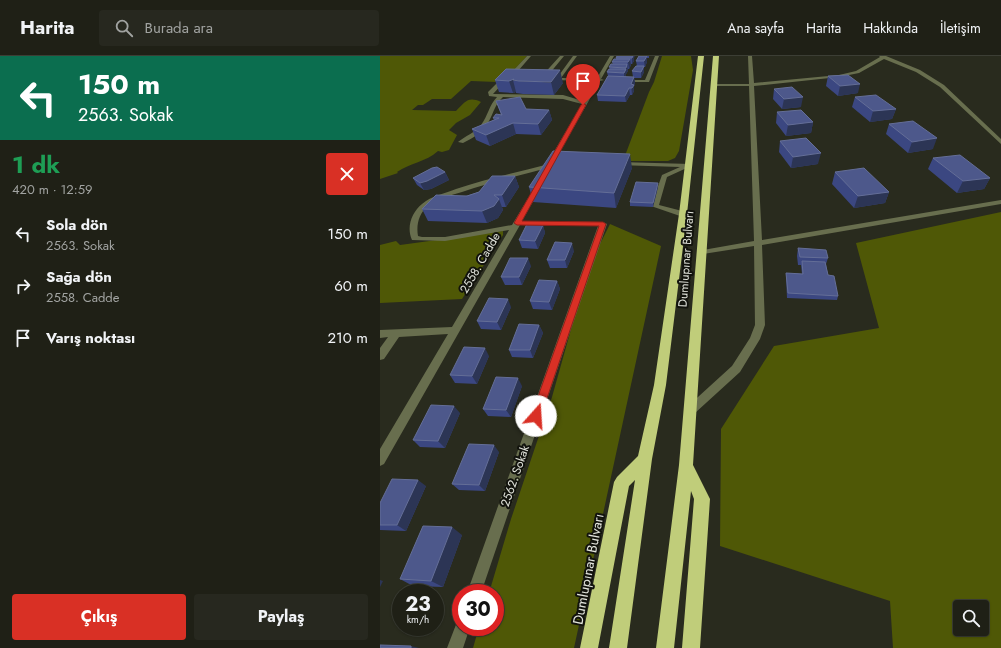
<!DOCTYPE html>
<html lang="tr">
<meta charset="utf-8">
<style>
:root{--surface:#1f2016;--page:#27281f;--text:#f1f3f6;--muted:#a1a3a1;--line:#3c3e35;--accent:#d93025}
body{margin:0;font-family:Jost,sans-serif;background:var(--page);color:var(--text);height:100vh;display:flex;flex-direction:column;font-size:15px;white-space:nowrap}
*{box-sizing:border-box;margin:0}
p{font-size:13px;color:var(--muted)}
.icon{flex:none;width:22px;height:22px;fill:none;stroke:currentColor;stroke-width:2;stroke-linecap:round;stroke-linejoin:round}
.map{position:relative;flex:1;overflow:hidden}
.side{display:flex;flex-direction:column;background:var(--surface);width:380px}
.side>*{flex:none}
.banner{background:#0b6e4f;color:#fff;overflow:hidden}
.tools{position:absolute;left:573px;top:544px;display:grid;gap:8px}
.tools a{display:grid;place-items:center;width:36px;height:36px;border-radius:4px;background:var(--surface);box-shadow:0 1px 3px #0004,0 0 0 1px var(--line);font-size:20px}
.speed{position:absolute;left:12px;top:528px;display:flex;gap:8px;font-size:20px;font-weight:700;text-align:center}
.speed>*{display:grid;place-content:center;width:52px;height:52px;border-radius:50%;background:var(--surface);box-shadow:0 1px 3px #0004,0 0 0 1px var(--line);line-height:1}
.speed small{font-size:10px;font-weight:400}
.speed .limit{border:6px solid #d22;background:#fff;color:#111}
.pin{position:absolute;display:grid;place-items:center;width:34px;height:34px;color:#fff;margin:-41px -17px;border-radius:50% 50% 50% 0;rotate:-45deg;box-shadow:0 0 4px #0007}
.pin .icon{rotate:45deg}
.me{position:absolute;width:44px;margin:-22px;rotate:19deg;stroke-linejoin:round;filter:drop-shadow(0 0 3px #0008)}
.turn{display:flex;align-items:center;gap:14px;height:84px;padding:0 12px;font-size:18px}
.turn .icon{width:52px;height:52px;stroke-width:2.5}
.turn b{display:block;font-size:28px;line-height:34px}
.round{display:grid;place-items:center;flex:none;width:42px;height:42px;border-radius:4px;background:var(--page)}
.headline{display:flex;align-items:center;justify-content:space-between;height:68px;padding:0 12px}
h1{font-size:24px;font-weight:700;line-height:30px;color:#1e9e55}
.action{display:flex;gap:8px;margin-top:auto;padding:8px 12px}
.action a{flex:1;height:46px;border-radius:4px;background:var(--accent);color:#fff;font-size:16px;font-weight:700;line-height:46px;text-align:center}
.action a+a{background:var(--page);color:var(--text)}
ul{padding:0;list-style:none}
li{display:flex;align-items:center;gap:12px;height:52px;padding:0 12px}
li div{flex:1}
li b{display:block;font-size:15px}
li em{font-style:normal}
header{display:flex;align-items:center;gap:24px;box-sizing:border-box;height:56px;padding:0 20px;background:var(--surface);border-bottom:1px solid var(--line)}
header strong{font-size:19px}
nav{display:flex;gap:22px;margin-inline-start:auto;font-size:14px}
.search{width:280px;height:36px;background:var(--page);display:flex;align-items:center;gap:10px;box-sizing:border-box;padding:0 14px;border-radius:4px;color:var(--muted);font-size:15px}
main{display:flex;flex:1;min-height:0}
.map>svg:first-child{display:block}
</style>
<header>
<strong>Harita</strong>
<div class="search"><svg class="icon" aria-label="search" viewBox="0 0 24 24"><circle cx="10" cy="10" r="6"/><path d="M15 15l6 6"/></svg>Burada ara</div>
<nav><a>Ana sayfa</a><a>Harita</a><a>Hakkında</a><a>İletişim</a></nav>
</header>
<main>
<section class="side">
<div class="banner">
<div class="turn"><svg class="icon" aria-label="left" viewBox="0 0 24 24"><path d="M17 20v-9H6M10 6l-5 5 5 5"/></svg><div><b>150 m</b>2563. Sokak</div></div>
</div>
<div class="headline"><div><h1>1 dk</h1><p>420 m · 12:59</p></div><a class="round" style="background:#d93025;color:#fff"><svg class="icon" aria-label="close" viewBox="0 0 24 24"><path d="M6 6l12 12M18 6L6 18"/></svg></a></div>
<ul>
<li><svg class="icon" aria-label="left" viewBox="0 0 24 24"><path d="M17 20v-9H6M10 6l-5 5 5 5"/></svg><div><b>Sola dön</b><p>2563. Sokak</p></div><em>150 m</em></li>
<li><svg class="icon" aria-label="right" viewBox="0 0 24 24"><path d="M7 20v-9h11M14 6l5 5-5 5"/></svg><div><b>Sağa dön</b><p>2558. Cadde</p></div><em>60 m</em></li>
<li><svg class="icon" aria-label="arrive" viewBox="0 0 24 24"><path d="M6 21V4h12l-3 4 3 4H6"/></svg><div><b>Varış noktası</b></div><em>210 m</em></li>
</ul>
<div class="action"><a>Çıkış</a><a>Paylaş</a></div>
</section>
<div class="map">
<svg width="621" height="592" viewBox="0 0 621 592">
<rect width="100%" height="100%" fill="#292b1e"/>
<path fill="#4f5806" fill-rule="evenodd" d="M0,0H147L127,21L117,26L91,25L71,43H52L43,49H38L32,54L76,55C85,46 88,40 101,46L90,59L76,67L69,74L77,79L69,94L62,96L58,95C46,106 30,107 17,116L18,117L0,123Z
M282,0H311L313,14L299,95L295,102L288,105H243L269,36L274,26Z
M621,156V592H513L510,545L340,490L341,373L394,290L499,272L476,187ZM580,551H602V573H580Z
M230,168L281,190L194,592H93L99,571H115V537H109L131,463L172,341L197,252L216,196Z
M123,175V179L82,243L0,247V189L16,185L20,189Z"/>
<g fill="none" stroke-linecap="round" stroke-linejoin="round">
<path fill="#686e4e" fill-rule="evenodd" d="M147,0H151L131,23L125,25L113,38L183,39L203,45L215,25L169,24L167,23L177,22L193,0H197L181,22H217L230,0H234L221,23L224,24L220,25L174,106L171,108L168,106L202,48L183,43L123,41C115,48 114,56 109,65C104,76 93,82 83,87L78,86C85,80 95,77 101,69C108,60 109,49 117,41L109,40L108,36L121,23L127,21Z
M180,0H184L165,23H161V21Z
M275,0H279L269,26H240L242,24H265Z
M368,0H372L374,27L459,19L476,15L500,1L499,0H506L540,14L564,29L621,83V88L560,31L536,16L504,3L479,17L459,21L374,30L382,184L621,144V148L382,189L385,269L380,283L360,316L315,357L311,359L307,357L305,354L307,351L352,310L370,282L375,269L374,190L323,198L319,196L323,194L374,185L369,30H334L332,29L334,28H369Z
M239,106L311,108V110L287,121L279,149L306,156V160H300L271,150L282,119L300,111L237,109V107Z
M169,108L171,109V111C141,119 112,126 82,136C71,139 57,143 48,150C39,157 36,169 38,180L42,181H65L132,169L156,129L159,127L162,129L142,165L223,166L227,168L101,537H87L218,170L140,169L4,408L0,410V393L68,278L19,281L4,303L0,304V292L8,281L0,282V274L72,271L129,174L65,185L32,184C26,171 32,156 42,148C51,140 66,137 76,133C107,123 138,116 169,108Z
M81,564V571H90L83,592H67L77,566Z"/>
<path fill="#c0cd7a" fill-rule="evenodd" d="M318,0H324L307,158L286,329L272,403L247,592H229L255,424L249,430L218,592H200L234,426L237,421L258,400L274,329L299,158Z
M333,0H339L313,409L330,443L320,592H302L314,443L311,435L294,592H276L299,409Z"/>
</g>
<path fill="#3b4781" d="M259,0H269V2H267V6L265,11H264V16L261,22H254L255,27L254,30V35L252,39H250L246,46L218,45L217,39L228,20L227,16L230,13L229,11L233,8L232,6L236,3V2H254V5L252,8H251V9L249,13H248V15L246,18V21H253L252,15L257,10L256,5Z
M448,20L478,37L458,40L446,30Z
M115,24L183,27L174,39L143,38L136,37V36L133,37L119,36Z
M394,33L421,51L402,53L393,43Z
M475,41L516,53L512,63L490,66L472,51Z
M116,45L146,53L169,54L172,64L161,79L136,78L110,90L96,84L92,73L114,64L113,62L121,59Z
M397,56L433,66L431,77L406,80L396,67Z
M509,68L553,93L528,97L506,78Z
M400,85L438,108L411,112L399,96Z
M553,102L610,122L604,133L577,137L548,113Z
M252,112L236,152L153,146L149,131Z
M65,116L69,124L51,133L44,134L37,129L33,122Z
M455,116L509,136L505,147L474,152L452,128Z
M135,120L139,131L126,151H122L123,154L118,162L107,167L48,165L42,153L99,136Z
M278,131L273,151L250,150V146Z
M163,169L165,177L158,193L142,192L139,184Z
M418,192L448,202L446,208L448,219L458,240L457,244L407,242L406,221V217L422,218L421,209H418L417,200Z
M194,195L187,212H170L167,204Z
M151,210L142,229H125L121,221Z
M177,225L180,233L172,254L153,253L150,245Z
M131,251L121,274L101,273L97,265Z
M159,269L163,277L153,302L132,301L129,294Z
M109,300L97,328L75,327L70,319Z
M142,330L131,361L108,360L103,353Z
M80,357L65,392L40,391L33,384Z
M119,396L105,435L79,434L72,428Z
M46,430L26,475L0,474V447Z
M82,479L63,531L33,530L20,523Z"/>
<path fill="#2c3555" d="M253,0H255L254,2V5L252,8V2Z
M267,0V6L265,11L264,5Z
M250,3L251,9L249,13L248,6Z
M247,8L248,15L246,18V12Z
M264,10V16L261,22V16Z
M246,13V20L244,23V17Z
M180,14L183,27L174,39L171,26Z
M254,21L255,27L254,30V35L252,39L251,28Z
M134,23L133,24L136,36L133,37L129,25Z
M480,28L478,37L458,40L460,30Z
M249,32L250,39L246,46L245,40Z
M423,41L421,51L402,53L404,43Z
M516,53L512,63L490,66L493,55Z
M169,54L172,64L161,79L158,68Z
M433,66L431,77L406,80L408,69Z
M133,67L136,78L110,90L106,79Z
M557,82L553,93L528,97L532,86Z
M441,97L438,108L411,112L413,101Z
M250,98L252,112L236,152L234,137Z
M65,116L69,124L51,133L44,134L40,127Z
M135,120L139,131L126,151L122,139Z
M610,122L604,133L577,137L583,125Z
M278,127V131L273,151V147Z
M509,136L505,147L474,152L478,140Z
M119,143L123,154L118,162L107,167L102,155Z
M163,169L165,177L158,193L155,185Z
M192,187L194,195L187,212L185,204Z
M148,202L151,210L142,229L139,221Z
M177,225L180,233L172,254L169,246Z
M128,243L131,251L121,274L117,266Z
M159,269L163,277L153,302L150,294Z
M105,292L109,300L97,328L92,320Z
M138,322L142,330L131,361L126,354Z
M74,350L80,357L65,392L58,385Z
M114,389L119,396L105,435L99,429Z
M38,424L46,430L26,475L17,469Z
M72,471L82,479L63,531L51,525Z
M0,524L3,525L0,531Z
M31,590L39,592H31Z"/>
<path fill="#4d588b" stroke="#646e97" d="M237,0H253L252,2H236Z
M259,0H267L264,5H256Z
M234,3H250L248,6H232Z
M231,8H247L246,12L229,11Z
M256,10H264L261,16L252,15Z
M126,13L180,14L171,26L139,25L133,24L134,23L129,25L115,24Z
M229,13H246L244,17L227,16Z
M468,19L480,28L460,30L448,20Z
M228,20L254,21L251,28L254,29L252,32H249L245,40L217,39Z
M412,31L423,41L404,43L394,33Z
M496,39L516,53L493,55L475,41Z
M140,41L146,53L169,54L158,68L133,67L106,79L92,73L119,62H113L116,58L122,59L116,45Z
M421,54L433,66L408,69L397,56Z
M533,65L557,82L532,86L509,68Z
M426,82L441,97L413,101L400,85Z
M173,95L250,98L234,137L149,131Z
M580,99L610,122L583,125L553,102Z
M57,111L65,116L47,125L40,127L33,122L52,112Z
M484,112L509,136L478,140L455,116Z
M112,120H135L122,139H114L119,143L114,150L102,155L42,153L56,139L87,140L99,136Z
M256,126L278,127L273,147L250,146Z
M147,168L163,169L155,185L139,184Z
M175,186L192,187L185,204H167Z
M418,192L446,194L448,202L420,201Z
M130,202H148L139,221H121Z
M422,205L445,206L448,219L454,220L458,240L408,237L406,217L423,218Z
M159,224L177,225L169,246L150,245Z
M109,242L128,243L117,266L97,265Z
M139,268L159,269L150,294H129Z
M84,291L105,292L92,320L70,319Z
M116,321L138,322L126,354L103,353Z
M51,349L74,350L58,385L33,384Z
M89,388L114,389L99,429L72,428Z
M12,423L38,424L17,469H0V447Z
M43,470L72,471L51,525L20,523Z
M0,589L31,590V592H0Z"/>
<path fill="#d93025" stroke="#8d1f18" d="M203,47L206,49L142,165L223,166L226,168L161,360L159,363L156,364L152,363L151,360L219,170L137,169L134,167L201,49Z"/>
<g text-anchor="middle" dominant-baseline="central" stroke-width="4" stroke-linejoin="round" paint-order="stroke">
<g font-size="12" fill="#e2e4dc" stroke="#12130d">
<text transform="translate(306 203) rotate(-86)">Dumlupınar Bulvarı</text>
<text transform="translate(100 207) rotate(-60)">2558. Cadde</text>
<text transform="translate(135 420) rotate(-71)">2562. Sokak</text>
</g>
<g font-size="14" fill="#e2e4dc" stroke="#12130d">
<text transform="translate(208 513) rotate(-79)">Dumlupınar Bulvarı</text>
</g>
</g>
</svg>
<div class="tools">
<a><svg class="icon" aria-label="search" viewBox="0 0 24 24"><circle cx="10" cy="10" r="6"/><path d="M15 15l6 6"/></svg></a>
</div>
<div class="speed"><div>23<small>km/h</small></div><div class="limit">30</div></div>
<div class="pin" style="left:203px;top:49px;background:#d93025"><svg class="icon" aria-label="arrive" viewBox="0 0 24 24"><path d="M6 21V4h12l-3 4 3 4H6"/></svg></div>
<svg class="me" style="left:156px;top:360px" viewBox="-20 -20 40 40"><circle r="19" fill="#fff"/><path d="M0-13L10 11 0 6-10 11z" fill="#d93025"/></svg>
</div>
</main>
